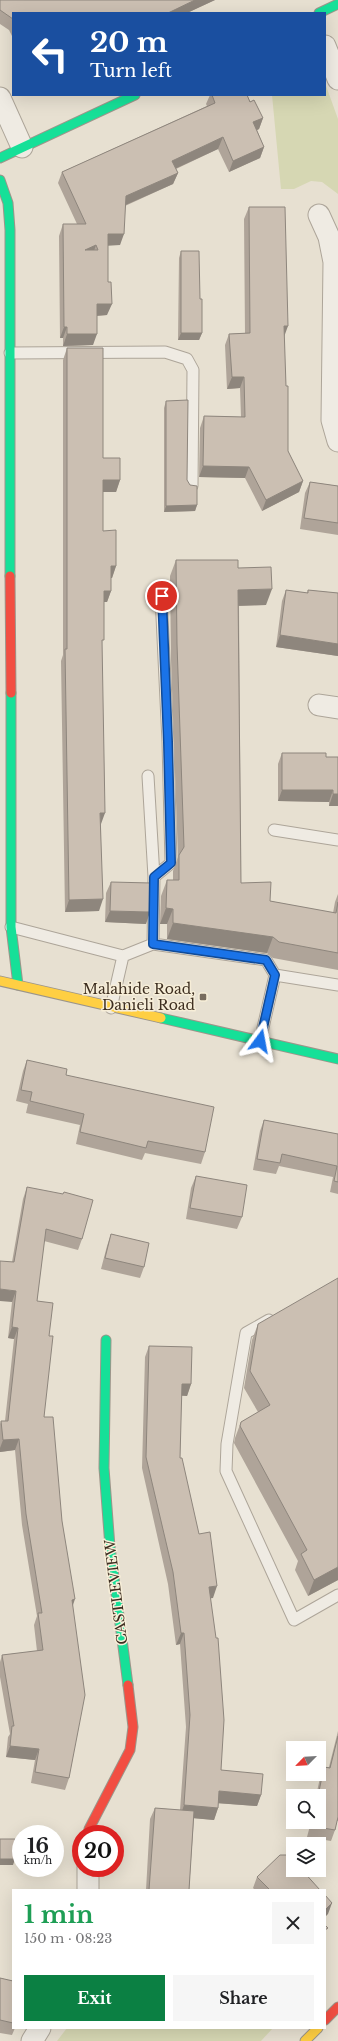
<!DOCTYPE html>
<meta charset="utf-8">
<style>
:root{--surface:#fff;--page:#f6f6f6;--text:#202124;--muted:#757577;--accent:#0b8043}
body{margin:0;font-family:"Libre Baskerville",serif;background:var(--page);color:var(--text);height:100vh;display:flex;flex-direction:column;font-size:15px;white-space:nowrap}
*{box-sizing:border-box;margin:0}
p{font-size:13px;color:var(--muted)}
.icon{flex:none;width:22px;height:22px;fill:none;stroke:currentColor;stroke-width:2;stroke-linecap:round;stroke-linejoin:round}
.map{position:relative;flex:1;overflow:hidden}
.details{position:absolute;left:12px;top:1889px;width:314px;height:140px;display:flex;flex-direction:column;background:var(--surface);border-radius:0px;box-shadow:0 4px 16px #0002}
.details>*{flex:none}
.hud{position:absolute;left:12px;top:12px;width:314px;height:84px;border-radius:0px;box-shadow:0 4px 16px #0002;background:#1a4fa0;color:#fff;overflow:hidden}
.needle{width:26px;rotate:246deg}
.tools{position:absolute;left:286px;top:1741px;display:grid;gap:8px}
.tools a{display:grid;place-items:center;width:40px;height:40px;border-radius:0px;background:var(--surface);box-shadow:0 4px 16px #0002;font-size:20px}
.speed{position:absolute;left:12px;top:1825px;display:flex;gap:8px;font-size:20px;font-weight:700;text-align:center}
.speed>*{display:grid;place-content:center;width:52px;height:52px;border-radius:50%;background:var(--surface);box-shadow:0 4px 16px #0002;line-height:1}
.speed small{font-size:10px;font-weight:400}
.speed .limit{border:6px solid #d22;background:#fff;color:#111}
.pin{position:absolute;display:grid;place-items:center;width:34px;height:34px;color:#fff;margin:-17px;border:2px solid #fff;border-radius:50%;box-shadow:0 1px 4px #0007}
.me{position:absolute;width:44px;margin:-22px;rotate:13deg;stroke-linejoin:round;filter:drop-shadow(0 0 3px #0008)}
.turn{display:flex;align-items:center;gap:14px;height:84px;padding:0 12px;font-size:18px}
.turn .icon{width:52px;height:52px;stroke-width:2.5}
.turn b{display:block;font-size:28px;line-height:34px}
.round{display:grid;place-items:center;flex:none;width:42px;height:42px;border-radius:0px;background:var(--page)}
.summary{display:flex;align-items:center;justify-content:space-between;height:68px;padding:0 12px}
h1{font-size:24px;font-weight:700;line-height:30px;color:#1e9e55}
.action{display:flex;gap:8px;margin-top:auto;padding:8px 12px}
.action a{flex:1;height:46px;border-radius:0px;background:var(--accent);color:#fff;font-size:16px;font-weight:700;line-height:46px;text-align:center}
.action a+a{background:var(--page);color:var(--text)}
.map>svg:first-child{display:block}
</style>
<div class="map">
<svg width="338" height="2041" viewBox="0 0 338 2041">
<rect width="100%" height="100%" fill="#e7e0d1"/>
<path fill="#d6d7b3" d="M325,83L338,119V194L322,182L311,181L294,189H281L272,95H325Z
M67,2028H273L261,2041H57Z"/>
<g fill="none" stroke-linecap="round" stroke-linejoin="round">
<g stroke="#ada599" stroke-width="13">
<path id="lane" d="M10,353L165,352L187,359L193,370L192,486
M148,776L154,877
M274,830L338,840
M11,927L123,956
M153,944L154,877L171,863L168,742L161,596
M111,1008L123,956L153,944L266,960L275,975
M260,1041L275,975L338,985
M269,1320L246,1333L227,1444L226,1471L294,1620L338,1595"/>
</g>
<g stroke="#ada599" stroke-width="23">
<path id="street" d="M325,46L338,79
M0,98L22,147
M319,215L329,237L334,262L332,420L338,441
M319,705L338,708
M88,1890V1868
M32,2041L40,2028"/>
</g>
<g stroke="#9c958a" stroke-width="11">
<path id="fast" d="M319,13L338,4
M0,158L135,95
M0,180L8,203L10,230V576
M11,693V927L18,985
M161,1018L338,1059
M106,1340L104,1468L110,1547L128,1685"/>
</g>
<g stroke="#9c958a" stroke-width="11">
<path id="slow" d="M0,981L161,1018
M305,2041L318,2028"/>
</g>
<g stroke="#9c958a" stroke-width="11">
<path id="jam" d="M10,576L11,693
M89,1834V1829L130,1750L133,1727L128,1685
M325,2020L338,2007"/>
</g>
<use href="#lane" stroke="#efebe3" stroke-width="11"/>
<use href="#street" stroke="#efebe3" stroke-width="21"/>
<use href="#fast" stroke="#16e098" stroke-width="9"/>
<use href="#slow" stroke="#ffcf43" stroke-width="9"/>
<use href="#jam" stroke="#f24e42" stroke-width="9"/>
</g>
<path fill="#afa499" d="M0,0H215L187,13H13V38L9,30L0,24Z
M210,95H247L250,102L263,118L259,129L257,130L264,147L260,158L229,172L218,149L176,169L178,173L173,184L125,206L120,245H108L107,315L97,316L93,345L63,346V338H60L59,236L63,224H77L58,183L62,172L207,106L206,104Z
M249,207L284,337L288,451L303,481L299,492L262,511L245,478L199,477L200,428L204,416L241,417L240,388L227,389L225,345L229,334L245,333L244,219Z
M181,251L200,299L202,333L199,340H178L179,258Z
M67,348L103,458L120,480L116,492H103V531L116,566L112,578H111V591L107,602H104L102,645L101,824L99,911L65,912L61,661L63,655V360Z
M166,401L187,480L197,505L195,511L164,512V408Z
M310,482L338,486V535L300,529L305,493Z
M176,560L238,568L266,605L239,606L241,883L270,901L333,913L335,902L338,894V970L273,958L267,953L167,939V924H160L161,896L167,880H173V871L178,857L171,660L170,576Z
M286,590L307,593L308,590L338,593V656L276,647L282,601Z
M282,753L326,757H338V806H329V802L278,801V764Z
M111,882L146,924L105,922L106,893Z
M27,1060L66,1075L205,1152L201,1164L145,1153L142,1160L76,1144L80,1125L26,1113L28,1104L16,1101L23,1071Z
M264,1120L338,1134V1194L330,1192L333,1177L279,1166L276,1174L253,1170L260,1131Z
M196,1176L242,1217L237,1229L186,1219L191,1188Z
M27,1187L82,1239L78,1250L44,1241L37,1301L49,1336L44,1417L62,1521L73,1606L69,1778L65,1790L31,1783L35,1760L6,1757L8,1737L10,1734L0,1677V1662L2,1655L37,1651L34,1625L37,1616L22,1525L15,1450L0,1452V1424L1,1421H5L14,1339L8,1338L12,1302V1262L23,1199Z
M111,1234L144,1267L140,1278L101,1269L107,1246Z
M258,1324L338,1580L308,1596L295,1570L298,1561L234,1443L235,1438L241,1422L258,1412L244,1388L252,1340Z
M149,1346L191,1384L187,1396H181L180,1458L213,1598H210L221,1770L261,1795L257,1806L218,1803V1808L214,1820L194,1818L189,1890H146L150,1819L155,1808L180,1810L186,1727L180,1644L176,1645L168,1584L142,1468L145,1357Z
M338,1731V1821H337L335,1830L331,1841L307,1837L311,1822H319V1796H316L320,1778L324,1767H329Z
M257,1877L320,1890H255L253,1888Z
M0,1978L13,1981V2028H15L12,2035L0,2033Z"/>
<path fill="#8e867d" d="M195,0H215L187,13H168Z
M263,118L259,129L249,134L253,122Z
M223,137L218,149L168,172L172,161Z
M264,147L260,158L229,172L233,161Z
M178,173L173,184L121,207L126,196Z
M108,234H124L120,245L104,246Z
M96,245L92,257L85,250Z
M97,304H112L107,315L93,316Z
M284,326H288L284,337Z
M64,327H67L63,338H60Z
M181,333H202L199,340H178Z
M67,334H97L93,345L63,346Z
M232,377H244L240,388L227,389Z
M203,466L249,467L245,478L199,477Z
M103,480H120L116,492H99Z
M303,481L299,492L262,511L266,500Z
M197,505L195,511L164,512L166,506Z
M111,566H116L112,578H107Z
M272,589L266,605L233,606L238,590Z
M104,591H111L107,602H100Z
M280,635L338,644V656L276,647Z
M282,790H333L329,802L278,801Z
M333,794H338V806H329Z
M100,813H105L101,824Z
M103,899L99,911L65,912L69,900Z
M166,908L173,909L167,924H160Z
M110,911L150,912L146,924L105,922Z
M173,923L273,937L267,953L167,939Z
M0,1289L16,1291L12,1302L0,1301Z
M12,1327L18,1328L14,1339L8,1338Z
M182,1384H191L187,1396L178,1395Z
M19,1439L15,1450L0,1452V1448L3,1440Z
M338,1567V1580L308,1596L314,1580Z
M217,1586L213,1598L205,1599L209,1587Z
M75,1599L71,1611L72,1600Z
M181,1633H184L180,1644L176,1645Z
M10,1746L39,1749L35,1760L6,1757Z
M219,1791L261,1795L257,1806L215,1803Z
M184,1805L218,1808L214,1820L180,1817Z
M0,1859H15L13,1865H0Z
M332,1903L328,1914L325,1917V1910Z"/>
<path fill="#cbbfb2" stroke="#8e867d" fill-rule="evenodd" d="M0,0H195L168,13H13V19L0,10Z
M212,95H247L250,102L254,100L263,118L253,122L264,147L233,161L223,137L172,161L178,173L126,196L124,234H108V282H111L112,304H97V334H67V327H64L63,224H86L62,172L215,103ZM96,245L98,250H85Z
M249,207H285L288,326H284L286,386H288V451L303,481L266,500L249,467L203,466L204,416L245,417L244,377H232L229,334L250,333Z
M181,251H199L200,299H202V333H181Z
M67,348H103V458H120V480H103V531L116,530V566H111V591H104V640H102L105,813H100L103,899L69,900L65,649H67Z
M188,400L187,480L190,485L197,486V505L166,506V401Z
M310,482L338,486V523L304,518Z
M176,560H238V568L271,567L272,589L238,590L241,883L271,882L270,901L336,913L338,902V953L279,942L273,937L173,923V909L166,908L167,880H179V855L184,847L177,644Z
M286,590L308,593V590L338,593V644L280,635Z
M282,753H326V757H338V794H333V790H282Z
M111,882L151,883L150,912L110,911Z
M27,1060L67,1069L66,1075L214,1107L205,1152L148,1141L146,1148L80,1132L84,1114L30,1101L32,1092L21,1090Z
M264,1120L338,1134V1182L334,1181L337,1166L282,1154L280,1163L257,1159Z
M196,1176L247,1185L242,1217L190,1208Z
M27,1187L63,1194L64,1192L93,1200L82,1239L46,1229L37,1301L53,1303L49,1336H53L44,1417H53L62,1521L75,1599L72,1600L85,1695L69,1778L35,1772L39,1749L10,1746L12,1726H14L2,1655L43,1650L38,1613H42L26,1514L19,1439L3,1440L1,1421H8L18,1328L12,1327L16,1291L0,1289V1261L14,1262Z
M111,1234L149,1243L144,1267L105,1258Z
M338,1278V1567L314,1580L301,1554L307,1550L240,1426L241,1422L270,1405L250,1371L258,1324Z
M149,1346L192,1347L191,1384H182L180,1458H182L199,1534L210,1532L217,1586L209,1587L216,1638H218L224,1720L221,1770L263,1774L261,1795L219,1791L218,1808L184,1805L190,1715L184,1633H181L173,1572L146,1457Z
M338,1736V1817L335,1830L311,1826L312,1822H319V1796H318L324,1767L330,1768Z
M155,1808L194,1811L189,1890H149Z
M0,1839H15V1859H0Z
M280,1855H288L293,1861V1870H302L320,1890H270L257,1877Z
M325,1895L332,1903L325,1910Z
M325,1925L328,1928L325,1930Z
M0,1978L13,1981V2023L0,2020Z"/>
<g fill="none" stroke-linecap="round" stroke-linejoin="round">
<g stroke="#114b97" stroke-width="10">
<path id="route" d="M162,596L168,742L171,863L154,877L153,944L266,960L275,975L260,1041"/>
</g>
<use href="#route" stroke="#1a73e8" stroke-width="7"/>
</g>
<rect fill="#786c5e" stroke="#f7eed8" stroke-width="1.5" x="199" y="993" width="8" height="8" rx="2"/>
<g text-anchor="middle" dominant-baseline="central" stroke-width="3" stroke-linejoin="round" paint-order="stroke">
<g font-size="14" fill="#3d2e20" stroke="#f7eed8" text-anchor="end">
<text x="195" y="989">Malahide Road,<tspan x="195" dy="16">Danieli Road</tspan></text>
</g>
<g font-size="14" fill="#3d2e20" stroke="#f7eed8">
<text transform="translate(116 1592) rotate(-97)">CASTLEVIEW</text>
</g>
</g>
</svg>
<div class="tools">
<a><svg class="needle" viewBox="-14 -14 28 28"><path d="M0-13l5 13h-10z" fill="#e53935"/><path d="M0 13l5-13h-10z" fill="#757577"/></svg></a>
<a><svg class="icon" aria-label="search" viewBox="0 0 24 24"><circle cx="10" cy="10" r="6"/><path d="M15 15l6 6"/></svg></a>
<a><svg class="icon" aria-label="layers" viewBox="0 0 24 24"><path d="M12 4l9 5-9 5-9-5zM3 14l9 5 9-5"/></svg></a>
</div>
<div class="speed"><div>16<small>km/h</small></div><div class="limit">20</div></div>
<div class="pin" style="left:162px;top:596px;background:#d93025"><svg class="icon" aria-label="arrive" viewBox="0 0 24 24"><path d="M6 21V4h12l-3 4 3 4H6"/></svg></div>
<svg class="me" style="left:260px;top:1041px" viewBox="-20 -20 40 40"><path d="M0-17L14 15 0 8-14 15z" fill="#1a73e8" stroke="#fff" stroke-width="4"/></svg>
<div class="hud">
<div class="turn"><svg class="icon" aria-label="left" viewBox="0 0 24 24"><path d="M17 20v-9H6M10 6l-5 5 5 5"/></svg><div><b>20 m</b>Turn left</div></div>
</div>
<section class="details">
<div class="summary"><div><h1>1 min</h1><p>150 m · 08:23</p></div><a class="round"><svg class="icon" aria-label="close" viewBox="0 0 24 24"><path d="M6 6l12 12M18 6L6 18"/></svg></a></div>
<div class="action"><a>Exit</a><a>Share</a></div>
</section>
</div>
